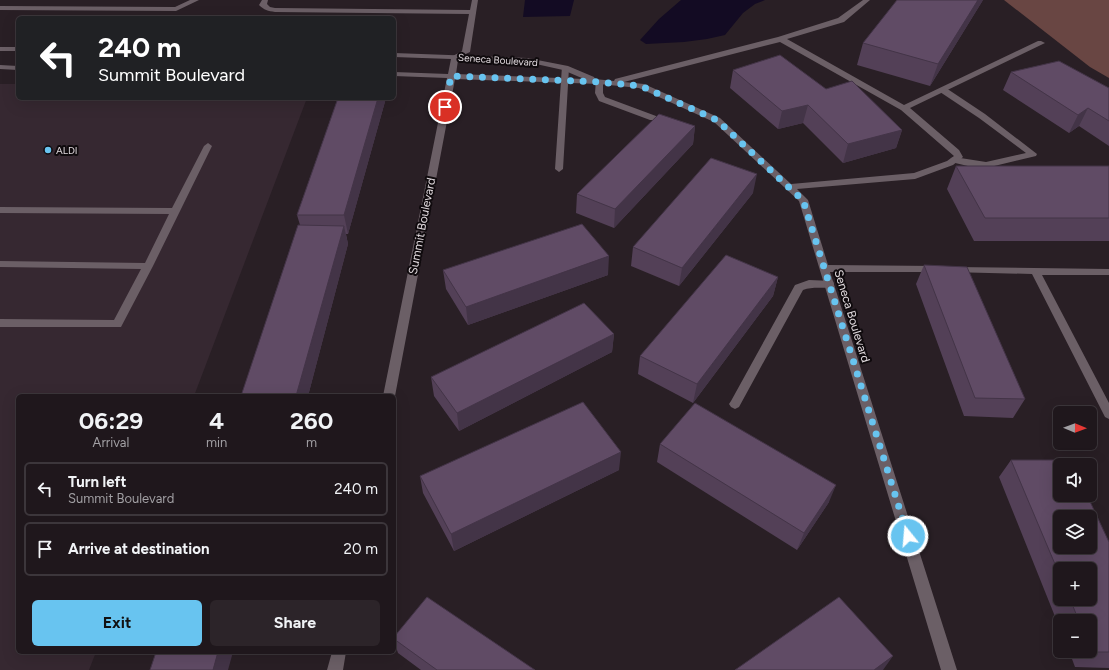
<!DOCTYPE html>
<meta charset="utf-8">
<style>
:root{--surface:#1f171c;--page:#2c2429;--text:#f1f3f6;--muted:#a19fa3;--line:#3c363b;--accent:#68c4f0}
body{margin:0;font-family:Figtree,sans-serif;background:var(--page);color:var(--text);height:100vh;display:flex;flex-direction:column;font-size:15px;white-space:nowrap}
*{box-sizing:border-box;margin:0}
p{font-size:13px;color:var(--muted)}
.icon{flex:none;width:22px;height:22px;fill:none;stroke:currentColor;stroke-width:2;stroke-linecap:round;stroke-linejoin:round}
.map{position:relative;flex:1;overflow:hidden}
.sheet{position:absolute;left:16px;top:394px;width:380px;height:260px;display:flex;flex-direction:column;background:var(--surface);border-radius:6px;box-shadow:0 4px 16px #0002,0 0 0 1px var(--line)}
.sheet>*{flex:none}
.top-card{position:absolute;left:16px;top:16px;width:380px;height:84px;border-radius:6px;box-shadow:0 4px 16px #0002,0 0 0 1px var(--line);background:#202124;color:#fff;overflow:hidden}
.needle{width:26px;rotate:91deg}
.fabs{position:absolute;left:1053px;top:406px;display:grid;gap:8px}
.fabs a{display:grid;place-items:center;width:44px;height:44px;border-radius:6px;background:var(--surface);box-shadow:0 4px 16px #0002,0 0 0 1px var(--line);font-size:20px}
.pin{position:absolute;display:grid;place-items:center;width:34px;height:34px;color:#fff;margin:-17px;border:2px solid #fff;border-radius:50%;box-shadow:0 1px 4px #0007}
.me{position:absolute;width:44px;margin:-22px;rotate:343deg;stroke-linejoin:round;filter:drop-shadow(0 0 3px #0008)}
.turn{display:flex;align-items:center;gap:14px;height:84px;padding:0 16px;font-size:18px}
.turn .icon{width:52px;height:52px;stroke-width:2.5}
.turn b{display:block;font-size:28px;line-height:34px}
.eta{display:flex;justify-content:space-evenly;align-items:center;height:68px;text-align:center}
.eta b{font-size:24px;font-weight:700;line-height:28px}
.primary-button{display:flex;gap:8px;margin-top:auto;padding:8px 16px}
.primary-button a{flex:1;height:46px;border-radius:6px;background:var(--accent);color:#111;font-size:16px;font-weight:700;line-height:46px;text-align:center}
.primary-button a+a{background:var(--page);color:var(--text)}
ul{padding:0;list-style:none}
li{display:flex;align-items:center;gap:12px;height:54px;margin:0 8px 6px;padding:0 8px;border:2px solid var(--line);border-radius:6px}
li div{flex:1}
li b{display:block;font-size:15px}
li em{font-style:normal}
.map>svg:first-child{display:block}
</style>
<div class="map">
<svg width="1109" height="670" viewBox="0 0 1109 670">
<rect width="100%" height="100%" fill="#291f25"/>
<path fill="#362831" d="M0,84H18V98H307L194,396H18V652H96L89,670H0Z"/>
<path fill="#694643" d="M1004,0H1109V78L1090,67Z"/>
<path fill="#130b23" d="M525,0H574L570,16L523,17Z
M681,0H765L755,4L743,13L725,35L707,39L684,42L646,44L640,40L659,19Z"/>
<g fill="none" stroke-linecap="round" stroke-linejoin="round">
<path fill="#6b5f66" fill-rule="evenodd" d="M190,0H199L176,11L0,10V6L175,7Z
M262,0H268L267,4L270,7L275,8L470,10L472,0H478L470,52L455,59L451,57L462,51L469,14L275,12C268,11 264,10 259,5Z
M562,66H565L569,68L563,169L559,172L555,169Z
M596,80H599L603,82V93L605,97L656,116L657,118L656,120H650L599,101L595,93Z
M940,88H946L985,114L1037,154L1036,156L986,168L972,167L951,162L950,160L951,158L954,157L986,162L1026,153L979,118L940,92Z
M208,143L212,146L153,266L121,327H0V319L114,320L141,269L0,267V261L145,263L169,214L0,213V207L172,208L204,146Z
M809,280L833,281L834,284L833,287C823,289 813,286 803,290L739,407L735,409L731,407L729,404L731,401L795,285Z"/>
<path fill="#6b5f66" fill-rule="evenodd" d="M863,0H870L844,22L787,39L904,105L1038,41H1041L1045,43L910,108L959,150L963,157L953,165L915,179L797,189L808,200L828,265L937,266L942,269L937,272H830L957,670H941L799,201L714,122L639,88L599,84L455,79L395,396L394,398V396H383L447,78L394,76V72L448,74L451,59L394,57V53L527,58L568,66L594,77L595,79L614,81L615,79L778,37L838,18ZM780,42L901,110L954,156L947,161L914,173L791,184L720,118L644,84L624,82ZM458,60L527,62L563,70L584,79L456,74Z
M0,47H18V51H0Z
M0,65L18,66V70L0,69Z
M954,267L1109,269V275H1042L1109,403V419L1105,417L1032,274L950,272L949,270Z
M332,652H346L343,670H327Z"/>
</g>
<path fill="#534057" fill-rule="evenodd" d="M983,0L930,86L857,65L863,43Z
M733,70L902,130L896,148L843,163L803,123L778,129L730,88Z
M1011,72L1109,88V146L1079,126L1069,133L1003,90Z
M338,98H386L348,234H346L348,244L308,396H241L300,225L297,215Z
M695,126L693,144L614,228L576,213L577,194Z
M956,166H1109V241H974L947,189Z
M753,193L679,286L631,266L633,247Z
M924,265L1025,399L1013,418L964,416L916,284Z
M443,270L608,275L468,325L446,289Z
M778,277L773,296L693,403L638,374L640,356Z
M614,334L612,352L459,431L434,396L431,377Z
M660,444L829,502L797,550L657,462Z
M1011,460L1109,542V668L1075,667L1069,651H1090V621H1060V629L999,477ZM1060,569L1090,599H1060Z
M619,470L454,551L423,493L420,476Z
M394,637L535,670H421L398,653L394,641Z"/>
<path fill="#433447" d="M978,0H983L930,86L938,64Z
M378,98H386L348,234L344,215Z
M808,105L803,123L778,129L782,111Z
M1088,108L1079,126L1069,133L1078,115Z
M695,126L693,144L614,228L615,209Z
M902,130L896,148L843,163L848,144Z
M757,174L753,193L679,286L682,268Z
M344,226L348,244L308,396H296Z
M609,256L608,275L468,325L466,307Z
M778,277L773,296L693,403L697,384Z
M614,334L612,352L459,431L457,413Z
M621,452L619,470L454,551L451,534Z
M836,485L829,502L797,550L804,533Z
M218,652H233L228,670H213Z
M893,656L883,670H874Z"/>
<path fill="#604b65" stroke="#433447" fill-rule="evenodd" d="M897,0H978L938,64L863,43Z
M780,55L826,89L852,81L902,130L848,144L808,105L782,111L733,70Z
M1059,61L1109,88V121L1088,108L1078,115L1011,72Z
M338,98H378L344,215H297Z
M659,114L695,126L615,209L577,194Z
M711,158L757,174L682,268L633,247Z
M956,166H1109V218H985Z
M582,224L609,256L466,307L443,270Z
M298,225L344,226L296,396H241Z
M726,255L778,277L697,384L640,356Z
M924,265L967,267L1025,399L975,398Z
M584,303L614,334L457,413L431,377Z
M583,402L621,452L451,534L420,476Z
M695,403L836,485L804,533L660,444Z
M1011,460H1070L1072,465H1060V495H1087L1109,542V652H1092L1090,647V621H1079L1070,599H1090V569H1060V576ZM1060,517H1090V547H1060Z
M427,597L535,670H437L394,639V637Z
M839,597L893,656L874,670H735Z
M156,652H218L213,670H150Z"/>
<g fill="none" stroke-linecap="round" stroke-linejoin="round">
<path stroke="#68c4f0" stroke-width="7" stroke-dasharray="0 12.6" d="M445,107L451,76L599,82L641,86L717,120L796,194L803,200L908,536"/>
</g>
<circle fill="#68c4f0" stroke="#0f0a0d" stroke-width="1.5" cx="48" cy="150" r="4"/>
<g text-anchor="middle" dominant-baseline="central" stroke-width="4" stroke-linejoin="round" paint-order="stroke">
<g font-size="10" fill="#e0d9dd" stroke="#0f0a0d">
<text transform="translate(498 60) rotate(4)">Seneca Boulevard</text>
</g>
<g font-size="10" fill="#e0d9dd" stroke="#0f0a0d" text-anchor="start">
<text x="56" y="150">ALDI</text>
</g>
<g font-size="12" fill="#e0d9dd" stroke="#0f0a0d">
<text transform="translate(422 226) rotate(-79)">Summit Boulevard</text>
<text transform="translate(852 316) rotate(73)">Seneca Boulevard</text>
</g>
</g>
</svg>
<div class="fabs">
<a><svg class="needle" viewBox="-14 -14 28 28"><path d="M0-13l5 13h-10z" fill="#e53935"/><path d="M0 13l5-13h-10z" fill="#a19fa3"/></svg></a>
<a><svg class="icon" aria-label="sound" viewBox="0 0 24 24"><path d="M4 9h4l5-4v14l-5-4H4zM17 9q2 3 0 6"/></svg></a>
<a><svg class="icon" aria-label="layers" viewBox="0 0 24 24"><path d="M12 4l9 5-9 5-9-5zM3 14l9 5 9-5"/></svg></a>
<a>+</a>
<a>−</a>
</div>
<div class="pin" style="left:445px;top:107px;background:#d93025"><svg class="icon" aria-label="arrive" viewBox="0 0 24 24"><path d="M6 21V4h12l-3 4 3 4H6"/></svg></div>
<svg class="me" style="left:908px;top:536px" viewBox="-20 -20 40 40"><circle r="17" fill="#68c4f0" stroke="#fff" stroke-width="3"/><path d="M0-11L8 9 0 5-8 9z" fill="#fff"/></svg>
<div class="top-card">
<div class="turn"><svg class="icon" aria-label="left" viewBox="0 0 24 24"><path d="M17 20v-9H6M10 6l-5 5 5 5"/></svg><div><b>240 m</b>Summit Boulevard</div></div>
</div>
<section class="sheet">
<div class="eta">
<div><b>06:29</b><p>Arrival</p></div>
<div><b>4</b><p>min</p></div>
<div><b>260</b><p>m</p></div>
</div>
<ul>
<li><svg class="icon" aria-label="left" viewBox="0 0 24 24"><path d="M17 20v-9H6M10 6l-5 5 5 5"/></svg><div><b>Turn left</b><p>Summit Boulevard</p></div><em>240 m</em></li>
<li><svg class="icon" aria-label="arrive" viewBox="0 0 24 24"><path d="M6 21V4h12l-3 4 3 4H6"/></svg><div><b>Arrive at destination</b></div><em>20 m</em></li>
</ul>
<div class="primary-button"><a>Exit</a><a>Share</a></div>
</section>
</div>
